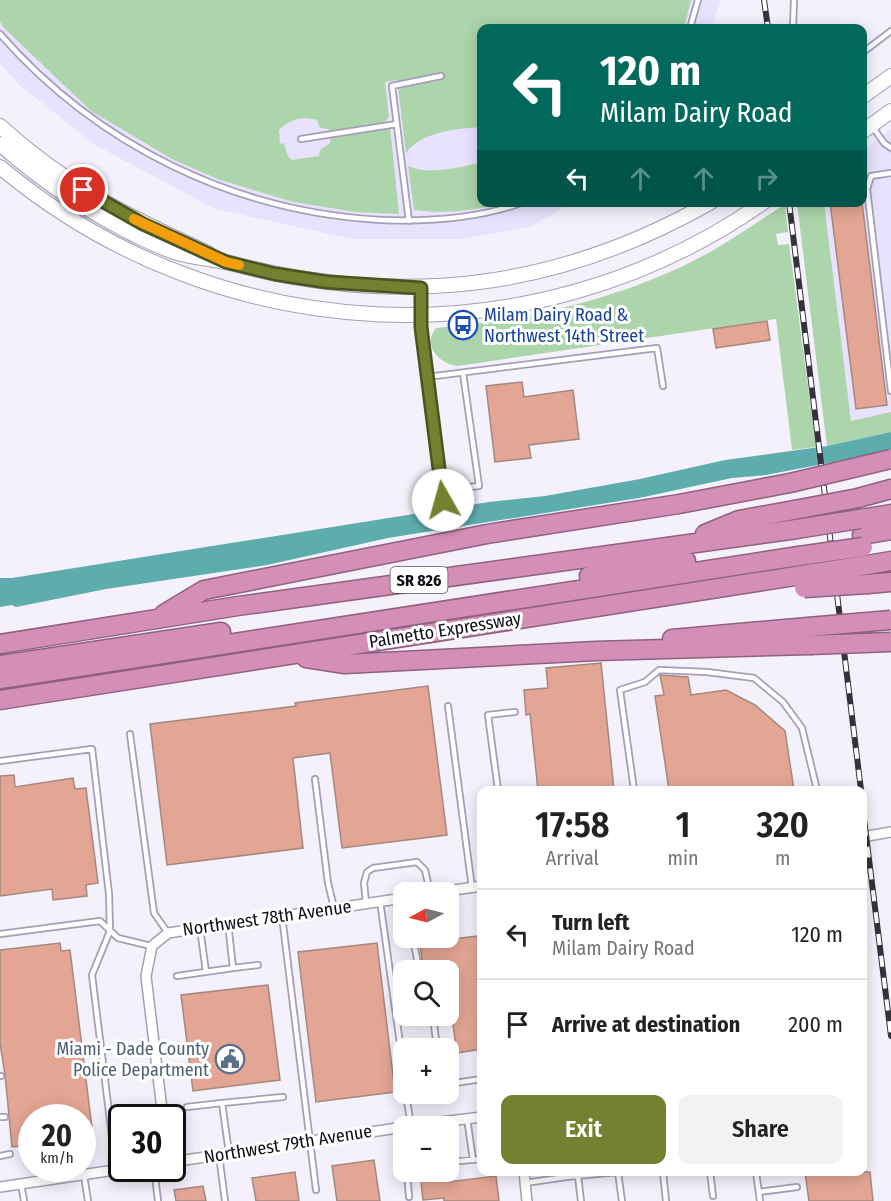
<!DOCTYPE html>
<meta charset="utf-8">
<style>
:root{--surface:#fff;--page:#f2f2f2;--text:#222;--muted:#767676;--line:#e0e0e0;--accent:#728230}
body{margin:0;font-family:"Fira Sans Condensed",sans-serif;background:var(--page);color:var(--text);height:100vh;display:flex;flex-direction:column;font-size:22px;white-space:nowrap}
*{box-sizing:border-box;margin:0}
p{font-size:20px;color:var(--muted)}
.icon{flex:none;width:33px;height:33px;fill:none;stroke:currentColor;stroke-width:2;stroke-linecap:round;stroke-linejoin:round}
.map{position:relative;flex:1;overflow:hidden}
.sheet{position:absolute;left:477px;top:786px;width:390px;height:390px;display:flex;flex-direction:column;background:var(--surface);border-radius:12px;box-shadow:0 3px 15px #0003}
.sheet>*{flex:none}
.banner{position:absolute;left:477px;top:24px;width:390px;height:183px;border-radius:12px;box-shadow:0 3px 15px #0003;background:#00695c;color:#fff;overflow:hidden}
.needle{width:39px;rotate:263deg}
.tools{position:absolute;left:393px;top:882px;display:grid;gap:12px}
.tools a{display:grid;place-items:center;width:66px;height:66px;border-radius:12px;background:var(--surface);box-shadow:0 3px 15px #0003;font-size:30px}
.speed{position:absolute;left:18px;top:1104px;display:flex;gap:12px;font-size:30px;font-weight:700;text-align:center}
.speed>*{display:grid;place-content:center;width:78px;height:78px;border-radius:50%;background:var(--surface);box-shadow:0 3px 15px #0003;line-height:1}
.speed small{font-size:15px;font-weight:400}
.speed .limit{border:3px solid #111;border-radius:9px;background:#fff;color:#111}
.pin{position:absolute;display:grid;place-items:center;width:51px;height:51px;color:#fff;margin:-26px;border:3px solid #fff;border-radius:50%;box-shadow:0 2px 6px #0007}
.me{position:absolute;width:66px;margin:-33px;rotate:353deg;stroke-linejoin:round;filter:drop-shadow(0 0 4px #0008)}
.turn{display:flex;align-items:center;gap:21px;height:126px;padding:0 24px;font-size:27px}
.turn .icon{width:78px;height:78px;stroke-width:2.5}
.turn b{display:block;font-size:42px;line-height:51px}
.lanes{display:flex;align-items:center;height:57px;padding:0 24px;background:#0003;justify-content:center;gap:30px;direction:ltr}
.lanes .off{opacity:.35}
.eta{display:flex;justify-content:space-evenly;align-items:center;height:102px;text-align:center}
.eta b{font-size:36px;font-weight:600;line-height:42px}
.action{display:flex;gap:12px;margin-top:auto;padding:12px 24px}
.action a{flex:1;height:69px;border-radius:12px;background:var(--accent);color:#fff;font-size:24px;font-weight:600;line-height:69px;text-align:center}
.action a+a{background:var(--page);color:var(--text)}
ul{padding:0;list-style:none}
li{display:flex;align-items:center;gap:18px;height:90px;padding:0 24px;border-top:2px solid var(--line)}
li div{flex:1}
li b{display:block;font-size:22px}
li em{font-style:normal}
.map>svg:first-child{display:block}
</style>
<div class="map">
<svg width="891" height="1201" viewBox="0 0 891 1201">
<rect width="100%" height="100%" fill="#f4f1fc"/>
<path fill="#e9e2fe" d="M0,0H721L711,28H482V202L572,203L530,227L462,239H352L215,209L95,145L18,84L0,63Z
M891,129V432L827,446L797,203L862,202L863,150Z"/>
<path fill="#acd5ab" d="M0,0H691L684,28H482L481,127C457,129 422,131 406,153L398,88L442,80L441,73L398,82L397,80L385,82L389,117L385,122L330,132L328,129L320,128L317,120C302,116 290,119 279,130L280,144L284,143L288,156L292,160L319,156L320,150L330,143L331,137L390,127L399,214L356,212L293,202L220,180L172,159L91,111L4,28L0,22Z
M481,163L482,202L502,203C474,211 444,214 414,210L408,166C430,176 458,167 481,163Z
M797,203H824L851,421L891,412V432L827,446Z
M785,204L788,232L776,234L778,245L789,244L816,447L792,450L776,319L458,366C439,364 422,345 436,328C533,319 627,298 712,251C737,236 761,220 785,204Z"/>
<path fill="#5eadae" d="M891,432V451L766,475L732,478L639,498L388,538L267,565L106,589L16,607L12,605L0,607V578H12L489,502L545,496L640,479L725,460L827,446Z"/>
<path fill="#e4a694" stroke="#a4887f" stroke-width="1.5" d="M830,202H862L887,405L856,409Z
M767,321L770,340L716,348L713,329Z
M522,382L524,397L573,390L579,439L529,445L531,458L495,462L486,386Z
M601,663L614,790H538L530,714L526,715L524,690L548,688L546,668Z
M660,675L688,677L691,695L726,690L755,705L785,731L794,790H669L655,696L664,695Z
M428,686L447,835L342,848L330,753L293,758L303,848L167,865L150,724L296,706L295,703Z
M14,775L15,787L73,778L75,789L86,788L98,883L86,885L87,896L53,900L52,889L0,896V776Z
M477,936L482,967V1049L457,1053L448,990V970H446L445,966L423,969L420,943Z
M60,943L61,951L70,950L93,1136L82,1138V1118H32V1152L22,1153L21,1146L12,1147L5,1075L0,1043V950Z
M377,943L395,1092L316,1102L298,952Z
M268,985L280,1080L193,1091L181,995Z
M374,1160L380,1201H337L332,1166Z
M295,1172L299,1201H256L252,1178Z
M435,1172H446L448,1182L496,1176L499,1201H444V1198L423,1200L420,1173Z
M805,1172H870L873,1201H809Z
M203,1186L206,1201H176L174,1190Z"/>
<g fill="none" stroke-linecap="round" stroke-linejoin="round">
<g stroke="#a59eb8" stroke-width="8">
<path id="lane" d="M690,28L698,0
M793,28L794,0
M0,34C97,145 234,212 381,220C429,222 478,219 524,202
M862,53L891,31
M872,126L884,143L891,148
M301,139L397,124
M891,173L871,176L867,189L891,391
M409,221L392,86L441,76
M427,377L657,348L663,386
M442,490L479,486L463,373
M448,706L472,888
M130,734L154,913L168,933
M0,761L92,749L109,894L110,931L92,975L116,1169
M315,779L328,883L334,908
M498,790L488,715L515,712
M634,790L620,690L645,682L659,670L707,672L754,678L783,702L802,728L817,790
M380,901L404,1072
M366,903L364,883L367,872L373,868L417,862L425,870L430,892
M282,916L316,1190
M200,928L206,972
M0,934L100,921L118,938L151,946
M419,938L414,943L419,970
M233,968L258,965
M177,976L233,968L228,923
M433,1016L437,1048
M0,1076H1
M448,1084L482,1079
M406,1094L411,1126
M222,1103L283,1097
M187,1107L222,1103L229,1153
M0,1117H5
M467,1118L473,1160
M219,1155L225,1201
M0,1156L10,1154
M448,1162L482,1159
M154,1168L158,1201
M407,1172L409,1197
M618,1172L622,1201
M663,1172L666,1201
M710,1172L713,1196
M756,1172L760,1201
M84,1175L88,1201
M578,1176L581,1201
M566,1177L617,1172
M525,1183L566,1177L565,1172
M21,1184L24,1201
M759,1192L797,1187"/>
</g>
<g stroke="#a59eb8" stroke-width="12">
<path id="street" d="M421,288V327L443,500
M862,837L891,832
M440,892L482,886
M163,1118L146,976L152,946L168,933L404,898
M407,1126L482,1117
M172,1162L404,1127
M524,1172L527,1201
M0,1187L128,1168"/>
</g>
<g stroke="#a59eb8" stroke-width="16">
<path id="secondary" d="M862,97L891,76
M0,126C66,186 128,217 208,253
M862,132L891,111
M0,144C38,178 81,207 127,231C144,239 162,249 181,254C197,258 214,259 230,263C401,308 557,290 711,202
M0,167C218,349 530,366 764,202"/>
</g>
<g stroke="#8f617f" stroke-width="21">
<path id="highway" d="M858,498L891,489
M860,519L891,514
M705,534L739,520L794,510
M862,535L891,530
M867,565L891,561
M589,576L686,561
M868,584L891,582
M164,614L204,590L487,534L679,504L790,483
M672,639L808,627
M0,644L238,606L797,529
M306,658L345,664L596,651L810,645
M0,665L221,632
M0,679L799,556
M0,700L802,575"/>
</g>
<use href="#lane" stroke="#fff" stroke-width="4.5"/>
<use href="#street" stroke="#fff" stroke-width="9"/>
<use href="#secondary" stroke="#fff" stroke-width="14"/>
<use href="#highway" stroke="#d48fb8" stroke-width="18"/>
<g stroke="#35323b" stroke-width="6">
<path id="rail" d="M764,0L768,28
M789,202L861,790
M862,803L891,1036"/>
</g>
<use href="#rail" stroke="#fff" stroke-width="4" stroke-dasharray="11" stroke-linecap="butt"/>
<g stroke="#8f617f" stroke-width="21" stroke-linecap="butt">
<path id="highway-bridge" d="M790,483L891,459
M794,510L858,498
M797,529L860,519
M799,556L863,547
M802,575L867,565
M804,588L868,584
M808,627L891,620
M810,645L891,642"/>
</g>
<use href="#highway-bridge" stroke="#d48fb8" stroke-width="18"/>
</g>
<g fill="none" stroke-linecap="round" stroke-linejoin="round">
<g stroke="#4a541f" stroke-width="15">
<path id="route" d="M83,190L143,224L226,262L275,274L327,282L421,288V327L443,500"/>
</g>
<use href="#route" stroke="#728230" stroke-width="10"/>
<path stroke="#f59e0b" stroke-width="10" d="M134,219L226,262L239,265"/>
</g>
<defs>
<g id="bus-ring" transform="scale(1.5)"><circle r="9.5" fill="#fff" stroke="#1a4fb4" stroke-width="1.5"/><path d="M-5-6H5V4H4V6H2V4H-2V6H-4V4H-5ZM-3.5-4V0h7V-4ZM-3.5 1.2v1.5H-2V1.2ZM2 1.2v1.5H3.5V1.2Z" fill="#1a4fb4"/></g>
<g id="civic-ring" transform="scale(1.5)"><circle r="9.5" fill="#fff" stroke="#5c6f8a" stroke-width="1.5"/><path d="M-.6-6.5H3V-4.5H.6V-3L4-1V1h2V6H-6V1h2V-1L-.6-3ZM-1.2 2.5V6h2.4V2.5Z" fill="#5c6f8a"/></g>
</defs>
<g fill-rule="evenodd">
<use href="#bus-ring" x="463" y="325"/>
<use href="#civic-ring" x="230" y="1059"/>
</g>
<g text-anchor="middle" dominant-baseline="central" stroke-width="6" stroke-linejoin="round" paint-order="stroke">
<rect fill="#fff" stroke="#57555b" stroke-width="1.5" x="390.5" y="567" width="57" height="26" rx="4.5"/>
<g font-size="16" font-weight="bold" fill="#0f0c15">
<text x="419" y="580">SR 826</text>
</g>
<g font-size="18" fill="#164399" stroke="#fff" text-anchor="start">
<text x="484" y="315">Milam Dairy Road &amp;<tspan x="484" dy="21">Northwest 14th Street</tspan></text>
</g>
<g font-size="18" fill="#0f0c15" stroke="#fff">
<text transform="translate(445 630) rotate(-9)">Palmetto Expressway</text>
<text transform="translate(267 918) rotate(-8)">Northwest 78th Avenue</text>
<text transform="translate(288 1144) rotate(-9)">Northwest 79th Avenue</text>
</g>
<g font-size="18" fill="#4e5e75" stroke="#fff" text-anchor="end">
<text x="209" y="1049">Miami - Dade County<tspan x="209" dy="21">Police Department</tspan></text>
</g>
</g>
</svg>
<div class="tools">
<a><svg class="needle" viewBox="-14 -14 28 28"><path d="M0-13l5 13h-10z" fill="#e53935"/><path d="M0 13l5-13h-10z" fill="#767676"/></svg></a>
<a><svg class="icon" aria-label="search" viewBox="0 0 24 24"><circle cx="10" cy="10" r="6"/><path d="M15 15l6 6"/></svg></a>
<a>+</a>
<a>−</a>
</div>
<div class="speed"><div>20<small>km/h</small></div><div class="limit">30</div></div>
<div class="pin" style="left:83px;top:190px;background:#d93025"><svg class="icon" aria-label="arrive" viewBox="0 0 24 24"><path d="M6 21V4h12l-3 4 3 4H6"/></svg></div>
<svg class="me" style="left:443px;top:500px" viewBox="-20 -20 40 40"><circle r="19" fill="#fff"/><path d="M0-13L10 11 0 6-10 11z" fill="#728230"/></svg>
<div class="banner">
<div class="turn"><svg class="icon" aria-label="left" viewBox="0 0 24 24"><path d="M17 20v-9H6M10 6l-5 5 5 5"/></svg><div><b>120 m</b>Milam Dairy Road</div></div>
<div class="lanes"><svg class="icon" aria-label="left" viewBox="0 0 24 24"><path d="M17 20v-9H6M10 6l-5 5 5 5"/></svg><svg class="icon off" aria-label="ahead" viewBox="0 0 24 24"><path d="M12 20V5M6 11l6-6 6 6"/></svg><svg class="icon off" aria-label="ahead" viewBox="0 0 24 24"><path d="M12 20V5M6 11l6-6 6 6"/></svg><svg class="icon off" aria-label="right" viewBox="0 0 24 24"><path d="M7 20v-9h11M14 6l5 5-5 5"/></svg></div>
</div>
<section class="sheet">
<div class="eta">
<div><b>17:58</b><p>Arrival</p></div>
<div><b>1</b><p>min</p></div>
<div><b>320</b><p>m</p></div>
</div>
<ul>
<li><svg class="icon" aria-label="left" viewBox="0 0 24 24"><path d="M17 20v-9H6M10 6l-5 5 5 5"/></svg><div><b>Turn left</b><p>Milam Dairy Road</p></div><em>120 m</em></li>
<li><svg class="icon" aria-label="arrive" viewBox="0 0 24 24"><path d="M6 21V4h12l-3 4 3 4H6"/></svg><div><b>Arrive at destination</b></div><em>200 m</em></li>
</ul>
<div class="action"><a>Exit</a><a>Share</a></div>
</section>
</div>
